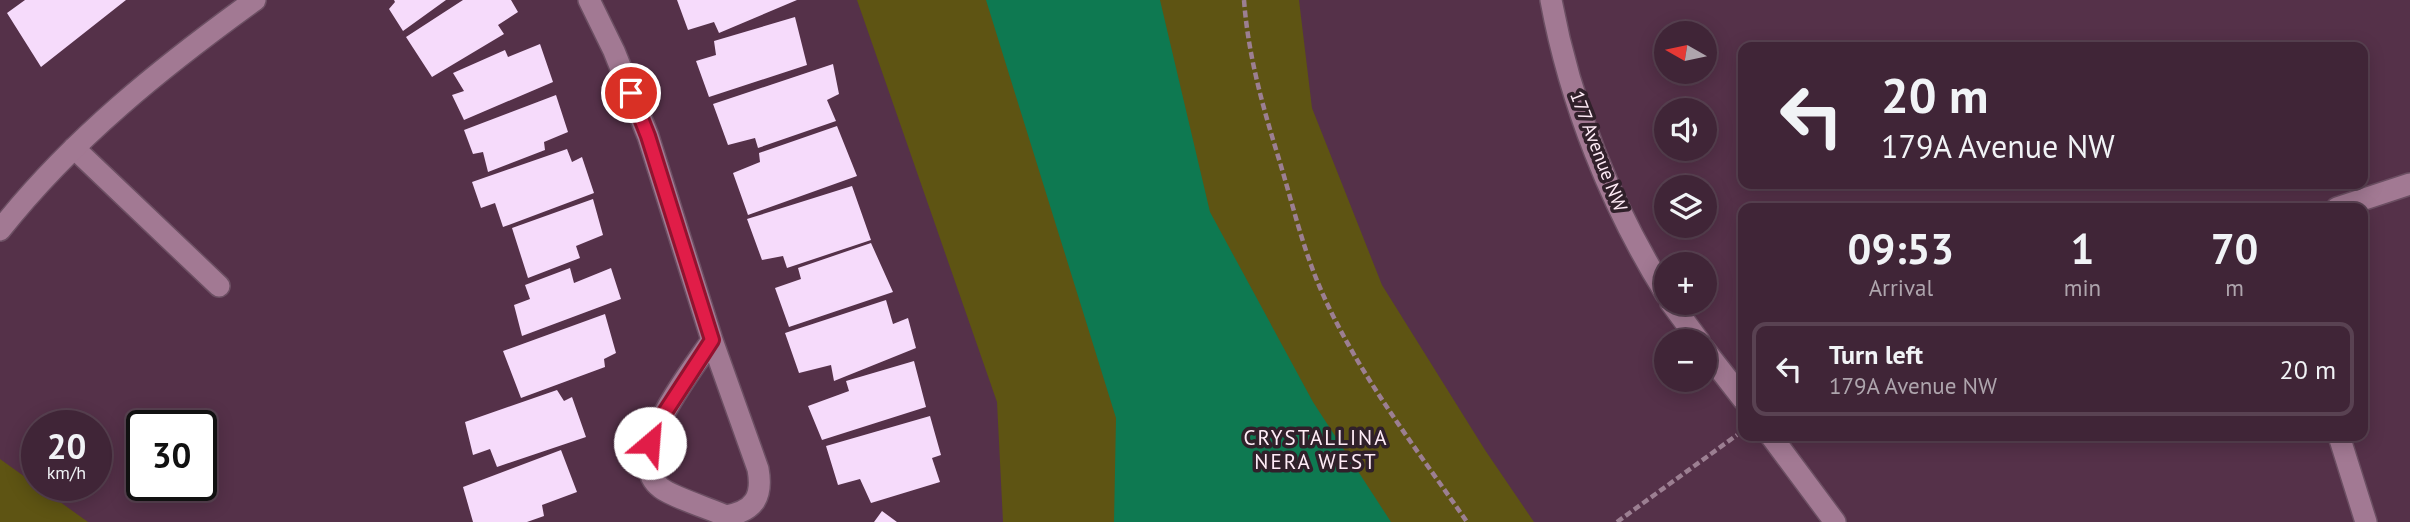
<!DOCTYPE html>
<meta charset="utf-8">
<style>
:root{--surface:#402537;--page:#4b3142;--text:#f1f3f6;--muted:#aea5ad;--line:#594252}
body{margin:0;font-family:"PT Sans",sans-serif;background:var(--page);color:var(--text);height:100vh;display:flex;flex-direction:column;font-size:26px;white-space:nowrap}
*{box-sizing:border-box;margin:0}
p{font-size:23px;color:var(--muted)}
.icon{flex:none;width:38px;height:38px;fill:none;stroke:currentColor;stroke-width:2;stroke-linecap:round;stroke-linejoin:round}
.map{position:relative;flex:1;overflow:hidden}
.details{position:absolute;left:1738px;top:203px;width:630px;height:238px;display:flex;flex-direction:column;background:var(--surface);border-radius:14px;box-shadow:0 4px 18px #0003,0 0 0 2px var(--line)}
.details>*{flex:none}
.banner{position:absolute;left:1738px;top:42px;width:630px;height:147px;border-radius:14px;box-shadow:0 4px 18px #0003,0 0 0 2px var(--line);background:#402537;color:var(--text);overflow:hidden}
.needle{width:46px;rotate:279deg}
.tools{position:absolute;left:1654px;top:21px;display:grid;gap:14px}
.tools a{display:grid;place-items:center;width:63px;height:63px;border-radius:50%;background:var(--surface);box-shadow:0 4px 18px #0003,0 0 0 2px var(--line);font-size:35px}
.speed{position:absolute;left:21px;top:410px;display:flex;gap:14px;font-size:35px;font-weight:700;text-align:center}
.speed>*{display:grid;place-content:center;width:91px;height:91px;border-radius:50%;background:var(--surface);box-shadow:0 4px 18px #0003,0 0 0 2px var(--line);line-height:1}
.speed small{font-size:18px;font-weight:400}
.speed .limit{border:4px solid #111;border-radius:10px;background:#fff;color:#111}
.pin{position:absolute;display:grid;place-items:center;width:60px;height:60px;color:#fff;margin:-30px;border:4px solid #fff;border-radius:50%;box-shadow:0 2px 7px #0007}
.me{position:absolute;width:77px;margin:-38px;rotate:27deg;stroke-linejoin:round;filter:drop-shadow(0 0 5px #0008)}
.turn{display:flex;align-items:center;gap:24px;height:147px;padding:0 28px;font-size:32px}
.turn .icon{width:91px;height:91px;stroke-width:2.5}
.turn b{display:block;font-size:49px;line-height:60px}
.eta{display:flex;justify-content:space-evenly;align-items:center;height:119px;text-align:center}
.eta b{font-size:42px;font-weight:800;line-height:49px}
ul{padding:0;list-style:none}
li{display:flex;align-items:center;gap:21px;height:94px;margin:0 14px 10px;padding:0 14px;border:4px solid var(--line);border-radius:14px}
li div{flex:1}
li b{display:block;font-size:26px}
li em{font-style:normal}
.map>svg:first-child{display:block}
</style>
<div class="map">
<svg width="2410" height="522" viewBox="0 0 2410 522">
<rect width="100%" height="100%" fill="#553149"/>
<path fill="#5e5413" d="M857,0H1299L1312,108L1382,285L1485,450L1534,522H1003L997,402Z
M0,459L88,522H0Z"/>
<path fill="#0e7951" d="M986,0H1160L1210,212L1313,402L1391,522H1114L1116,418Z"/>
<path fill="#f6dbfb" d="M25,0H126L41,67L7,13Z
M394,0H446L403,31L389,9L395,2Z
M463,0H511L518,12L498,25L504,34L432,77L406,37Z
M677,0H797L719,33L714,22L688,30Z
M795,17L807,65L709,97L696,61L716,55L714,41Z
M540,44L553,82L464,120L452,95L464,91L453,73L505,50L508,57Z
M833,64L839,94L827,100L836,121L758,148L755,138L728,145L713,104Z
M556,95L568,132L544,142L545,150L488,172L483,152L473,154L464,130Z
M837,126L857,176L748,215L733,173L760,162L759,153Z
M567,149L572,162L582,157L594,193L503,227L495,203L481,208L472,182Z
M852,186L871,240L787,268L783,256L762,260L747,219Z
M593,199L603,235L576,246L580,258L528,278L512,228Z
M871,243L893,292L789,327L775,288L801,279L798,268Z
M570,268L574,283L611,268L621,299L522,336L514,305L530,299L525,285Z
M886,300L893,324L908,318L916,348L834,381L831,365L799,373L785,333Z
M605,314L616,353L604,359L605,367L521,398L503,351Z
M914,361L926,407L822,440L808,406L849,391L846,381Z
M557,390L564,401L572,397L586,437L497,467L490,449L473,455L465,422Z
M930,416L941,455L932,458L940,482L871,503L860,479L838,485L826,446Z
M561,450L577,492L542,505L544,516L527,522H473L463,487Z
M882,511L897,522H874Z"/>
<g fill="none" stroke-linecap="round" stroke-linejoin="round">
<g stroke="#6c4f63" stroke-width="24">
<path id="minor" d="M589,0L614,51L648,136L712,340L758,469C763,496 755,511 726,516C711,509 672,497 661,488C620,458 693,369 712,340
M1551,0C1570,103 1611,206 1666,294
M74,148L219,286
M2337,208L2410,184
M1671,303L1699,341
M1704,349L1743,399
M1771,436L1835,522
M2339,436L2366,522"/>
</g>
<g stroke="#6c4f63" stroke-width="24">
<path id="tertiary" d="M0,230C72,139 162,67 255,0"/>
</g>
<path stroke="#9c7f92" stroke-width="4.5" stroke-dasharray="7 3.5" stroke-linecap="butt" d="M1244,0C1248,54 1262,104 1278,156C1291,198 1301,242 1318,283C1354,369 1414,445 1467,522
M1617,522L1737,435"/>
<use href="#minor" stroke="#a27993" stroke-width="21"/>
<use href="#tertiary" stroke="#a27993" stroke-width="21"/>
</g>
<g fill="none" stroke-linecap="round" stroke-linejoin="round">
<g stroke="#92132f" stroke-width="18">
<path id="route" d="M631,93L648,136L712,340L660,420L650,443"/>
</g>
<use href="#route" stroke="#e11d48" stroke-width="12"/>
</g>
<g text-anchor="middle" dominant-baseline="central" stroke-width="7" stroke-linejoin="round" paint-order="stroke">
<g font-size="19" fill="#ffecf7" stroke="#30202a">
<text transform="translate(1599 151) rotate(69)">177 Avenue NW</text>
</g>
<g font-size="21" letter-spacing="2" fill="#ffecf7" stroke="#30202a">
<text x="1316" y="437">CRYSTALLINA<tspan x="1316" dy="24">NERA WEST</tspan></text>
</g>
</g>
</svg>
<div class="tools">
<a><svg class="needle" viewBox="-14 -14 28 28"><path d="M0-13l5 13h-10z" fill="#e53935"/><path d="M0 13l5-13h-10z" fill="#aea5ad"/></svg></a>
<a><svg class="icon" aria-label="sound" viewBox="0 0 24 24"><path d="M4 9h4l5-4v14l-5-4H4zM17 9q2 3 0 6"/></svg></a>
<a><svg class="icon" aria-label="layers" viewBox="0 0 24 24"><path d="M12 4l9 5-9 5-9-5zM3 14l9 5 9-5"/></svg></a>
<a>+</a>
<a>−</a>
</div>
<div class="speed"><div>20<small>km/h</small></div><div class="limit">30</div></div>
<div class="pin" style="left:631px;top:93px;background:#d93025"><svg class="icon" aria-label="arrive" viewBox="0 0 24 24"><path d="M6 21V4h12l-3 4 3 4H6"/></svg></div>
<svg class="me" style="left:650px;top:443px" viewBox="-20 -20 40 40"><circle r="19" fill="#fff"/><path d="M0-13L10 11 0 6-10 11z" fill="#e11d48"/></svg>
<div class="banner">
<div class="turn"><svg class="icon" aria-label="left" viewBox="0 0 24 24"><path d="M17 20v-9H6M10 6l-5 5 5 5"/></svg><div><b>20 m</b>179A Avenue NW</div></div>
</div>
<section class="details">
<div class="eta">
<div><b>09:53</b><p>Arrival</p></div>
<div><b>1</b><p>min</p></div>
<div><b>70</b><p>m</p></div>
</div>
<ul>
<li><svg class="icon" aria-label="left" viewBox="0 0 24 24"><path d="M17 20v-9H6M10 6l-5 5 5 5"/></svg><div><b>Turn left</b><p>179A Avenue NW</p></div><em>20 m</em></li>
</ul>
</section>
</div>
